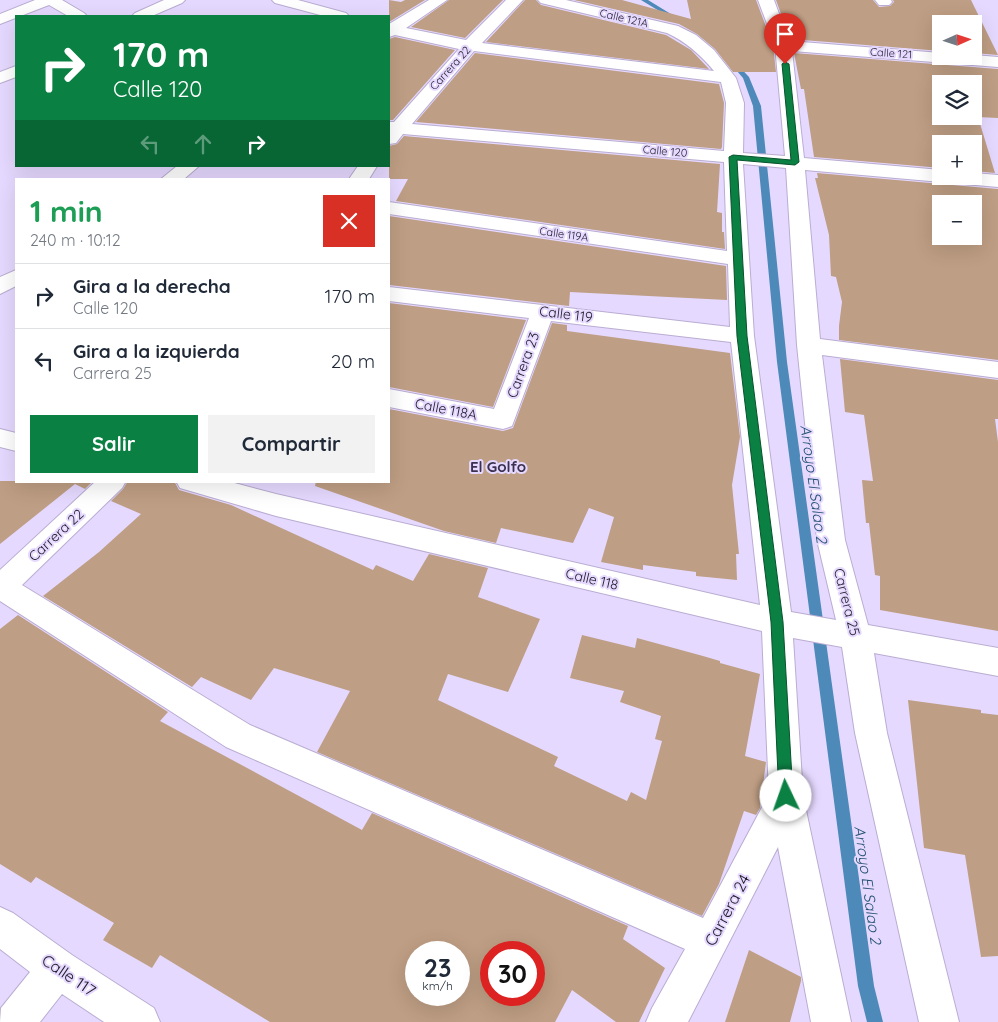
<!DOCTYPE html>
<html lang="es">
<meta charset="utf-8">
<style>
:root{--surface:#fff;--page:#f2f2f3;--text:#1f2937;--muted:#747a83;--line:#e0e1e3;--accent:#0b8043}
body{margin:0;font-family:Quicksand,sans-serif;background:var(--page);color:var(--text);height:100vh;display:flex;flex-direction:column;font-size:19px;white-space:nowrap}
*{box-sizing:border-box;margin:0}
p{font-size:16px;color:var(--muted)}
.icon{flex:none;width:28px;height:28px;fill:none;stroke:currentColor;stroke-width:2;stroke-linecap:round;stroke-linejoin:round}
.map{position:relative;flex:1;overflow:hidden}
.details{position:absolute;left:15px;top:178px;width:375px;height:305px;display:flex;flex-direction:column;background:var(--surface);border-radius:0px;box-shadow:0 5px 20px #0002}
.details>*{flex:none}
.guide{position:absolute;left:15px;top:15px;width:375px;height:152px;border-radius:0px;box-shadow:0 5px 20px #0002;background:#0b8043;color:#fff;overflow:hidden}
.needle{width:32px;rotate:87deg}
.tools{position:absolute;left:932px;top:15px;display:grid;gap:10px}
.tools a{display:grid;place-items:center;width:50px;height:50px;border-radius:0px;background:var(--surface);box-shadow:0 5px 20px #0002;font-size:25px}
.speed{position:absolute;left:405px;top:941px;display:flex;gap:10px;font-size:25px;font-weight:700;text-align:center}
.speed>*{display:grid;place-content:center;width:65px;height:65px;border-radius:50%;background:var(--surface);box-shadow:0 5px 20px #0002;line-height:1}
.speed small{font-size:12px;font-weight:400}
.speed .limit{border:8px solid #d22;background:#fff;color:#111}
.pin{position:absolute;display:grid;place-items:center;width:42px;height:42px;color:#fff;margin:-51px -21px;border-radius:50% 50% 50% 0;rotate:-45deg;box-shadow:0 0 5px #0007}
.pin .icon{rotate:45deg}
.me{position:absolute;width:55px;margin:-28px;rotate:357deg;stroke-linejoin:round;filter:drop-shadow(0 0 4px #0008)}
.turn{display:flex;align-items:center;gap:18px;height:105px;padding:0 15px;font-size:22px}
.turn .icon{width:65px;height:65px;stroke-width:2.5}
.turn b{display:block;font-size:35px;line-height:42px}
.lanes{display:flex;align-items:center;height:48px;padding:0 15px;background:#0003;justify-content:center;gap:25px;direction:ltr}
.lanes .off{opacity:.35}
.round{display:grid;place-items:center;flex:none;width:52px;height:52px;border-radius:0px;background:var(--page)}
.summary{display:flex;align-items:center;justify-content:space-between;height:85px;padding:0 15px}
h1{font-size:30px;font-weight:700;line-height:38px;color:#1e9e55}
.action{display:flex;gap:10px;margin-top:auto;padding:10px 15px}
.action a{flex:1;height:58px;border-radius:0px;background:var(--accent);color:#fff;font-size:20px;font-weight:700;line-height:58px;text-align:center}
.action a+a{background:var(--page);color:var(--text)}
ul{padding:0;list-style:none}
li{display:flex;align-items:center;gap:15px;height:65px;padding:0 15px;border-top:1px solid var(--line)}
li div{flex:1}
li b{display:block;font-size:19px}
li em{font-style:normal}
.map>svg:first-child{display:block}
</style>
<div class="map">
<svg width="998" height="1022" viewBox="0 0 998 1022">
<rect width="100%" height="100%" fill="#e6d9ff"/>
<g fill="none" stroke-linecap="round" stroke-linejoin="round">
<path fill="#4e8ab9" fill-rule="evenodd" d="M641,0H648L679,19L674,20Z
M730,61H734L749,77L761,106L787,362L874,986L883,1022H867L858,986L777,362L753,106L743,78L730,63Z"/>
</g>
<path fill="#be9e84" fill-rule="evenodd" d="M389,0L401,2L405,0H425L389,22Z
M449,0H503L465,38L411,27Z
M525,0H536L541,5L666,35L691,50L709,69L486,42Z
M574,0H622L691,19L687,0H756L773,45L776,72H733L715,49L697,34L679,24Z
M776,0H873L879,7L890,6L894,2L893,0H971L998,55L974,53V24H941V51L790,39Z
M395,37L455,50L393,120H389V39Z
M475,53L719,84L724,103L722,147L721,149L416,122Z
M794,53L998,69V118L978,117L995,173L974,171V144H941V168L814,157L804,89H801ZM941,84H974V116H941Z
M404,136L720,164L717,212L722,213V232H724L725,249L396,201L408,179H389V146L397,144Z
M817,173L998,189V360L839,340V326L842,302L836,277L831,276L829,235L815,178H818ZM941,204H974V236H941Z
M389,216L726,266L727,300L570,292L569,306L389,285Z
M389,303L526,320L493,407L389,387Z
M552,323L567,325V331L730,353L740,437L732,485L739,554H736L737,580L696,576V572L643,565V570L601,562L614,517L589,508L573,543L501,528L496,543L444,531L315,486L316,481H389V409L503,431L513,428Z
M840,359L998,380V419H995L998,442V631L880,610V576L875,575L869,523H866L862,480L873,481L864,415L845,412Z
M0,481H93L85,489L75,484L0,544Z
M128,481H174L179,490L231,505L373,570L376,565L413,581L429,554L488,568L478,597L540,619L508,692L448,674L438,700L558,757L554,766L627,801L631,792L646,800L662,741L655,739L661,716L620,702L624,691L570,678L582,635L635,648L637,638L703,656L720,661V663L760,674L745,756L766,762L760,808L756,815L744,811L719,884L702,916L317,752L350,691L274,668L251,700L201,677L192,687L43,596L99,552L141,514L111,501L123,489Z
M18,615L168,712L160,721L362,830L372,813L628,926L623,939L665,968L639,1022H616L572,990L555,1022H270L160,955L152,968L103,940L114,923L36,877L31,883L0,864V629ZM416,952H459V995H416ZM491,952H534V995H491Z
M908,700L981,710V713L998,715V956L981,957L965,855L924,848Z
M749,950L801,977V981L790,1022H725Z"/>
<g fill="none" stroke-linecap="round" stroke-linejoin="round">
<g stroke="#baadd2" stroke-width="2">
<path id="minor" d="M35,0H62L84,13L87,16H68L49,5L0,24V14Z
M164,0H185L182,3L152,16H132L135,13Z
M272,0H298L346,13L349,16H324L275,3Z
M429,0H447L406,28L466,40L506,0H523L482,43L714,71C700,54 686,42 667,33L541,3L538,0H566L678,26L696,35L714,50L736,78L744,103L743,153L785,156L775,45L758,0H774L789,41L941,53V56L974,55L998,57V67L792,51L804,158L941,170V176H974V173L998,175V187L805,170L820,339L998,362V378L822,355L845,540L868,625L998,648V676L874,653L887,733L959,1022H919L855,733L842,647L793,638L803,796L851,1022H811L778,847L688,1022H646L652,1008L685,949L226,747L0,601V570L96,481H126L122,488L22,585L250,725L703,918L769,794L762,631L276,516L180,488L176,481H227L276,494L760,605L731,342L551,321L512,426L503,429L389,407V389L494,409L529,318L389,301V287L730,327L728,264L389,214V202L727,251L724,162L403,134L396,143L389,144V122H394L459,49L395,35L389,37V24ZM474,51L721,82L726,103L724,151L412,124ZM743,164L786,168L797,345L817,540L836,620L791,612L754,336Z
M875,0H891L892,2L889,5H879Z
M16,66V77L0,83V72Z
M177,166H199L184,179H161Z
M358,166H377L369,179H349Z
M16,270V286L0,294V277Z
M0,429L16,433V451L0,447Z
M0,907L13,913L72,955L154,1008L160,1022H104L62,994L40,1022H0L1,1008L30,972L0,949Z"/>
</g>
<use href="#minor" fill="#fff" fill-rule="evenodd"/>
</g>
<path fill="#0b8043" stroke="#07532c" d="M785,62L789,64L799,162L795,165L737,160L747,336L783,622L793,796L791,801L786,803L781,801L779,796L771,622L737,336L729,157L733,155L791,160L782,64Z"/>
<g text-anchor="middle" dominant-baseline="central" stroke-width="4" stroke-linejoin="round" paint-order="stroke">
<g font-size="11" fill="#1f1b28" stroke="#e6d9ff">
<text transform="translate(624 18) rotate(13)">Calle 121A</text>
<text transform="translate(891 53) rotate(4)">Calle 121</text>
<text transform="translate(450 68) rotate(-48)">Carrera 22</text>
<text transform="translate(665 151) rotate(5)">Calle 120</text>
<text transform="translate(564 234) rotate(8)">Calle 119A</text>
</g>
<g font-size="14" fill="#1f1b28" stroke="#e6d9ff">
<text transform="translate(566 314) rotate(7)">Calle 119</text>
<text transform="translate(523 365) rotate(-70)">Carrera 23</text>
<text transform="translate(446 409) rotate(11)">Calle 118A</text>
<text transform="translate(56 535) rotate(-43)">Carrera 22</text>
<text transform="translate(592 579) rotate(13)">Calle 118</text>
<text transform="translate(847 602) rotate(76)">Carrera 25</text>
</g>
<g font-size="15" font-weight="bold" fill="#3b304e" stroke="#e6d9ff">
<text x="498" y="466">El Golfo</text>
</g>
<g font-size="15" font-style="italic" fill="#235171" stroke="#e6d9ff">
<text transform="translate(814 484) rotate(82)">Arroyo El Salao 2</text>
<text transform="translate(868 885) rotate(82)">Arroyo El Salao 2</text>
</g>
<g font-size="16" fill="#1f1b28" stroke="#e6d9ff">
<text transform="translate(727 910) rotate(-62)">Carrera 24</text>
<text transform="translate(69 975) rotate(34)">Calle 117</text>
</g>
</g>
</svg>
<div class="tools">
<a><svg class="needle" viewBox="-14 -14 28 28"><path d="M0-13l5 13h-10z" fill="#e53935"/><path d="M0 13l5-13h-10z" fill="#747a83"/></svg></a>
<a><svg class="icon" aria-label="layers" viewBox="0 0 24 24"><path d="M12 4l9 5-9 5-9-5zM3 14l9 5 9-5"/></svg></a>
<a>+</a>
<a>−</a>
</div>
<div class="speed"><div>23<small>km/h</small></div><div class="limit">30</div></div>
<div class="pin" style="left:785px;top:64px;background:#d93025"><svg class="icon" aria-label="arrive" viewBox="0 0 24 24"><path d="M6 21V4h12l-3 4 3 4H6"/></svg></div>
<svg class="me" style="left:786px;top:796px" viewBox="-20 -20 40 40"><circle r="19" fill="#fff"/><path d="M0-13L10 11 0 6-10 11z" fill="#0b8043"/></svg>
<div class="guide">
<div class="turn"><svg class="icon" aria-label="right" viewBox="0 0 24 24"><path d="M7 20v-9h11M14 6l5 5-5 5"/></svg><div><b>170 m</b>Calle 120</div></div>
<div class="lanes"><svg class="icon off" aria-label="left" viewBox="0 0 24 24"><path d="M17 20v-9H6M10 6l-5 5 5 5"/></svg><svg class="icon off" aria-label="ahead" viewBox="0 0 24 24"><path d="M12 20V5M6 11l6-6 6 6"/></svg><svg class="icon" aria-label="right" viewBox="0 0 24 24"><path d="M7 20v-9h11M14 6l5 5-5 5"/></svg></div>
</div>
<section class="details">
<div class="summary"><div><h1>1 min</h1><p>240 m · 10:12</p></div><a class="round" style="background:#d93025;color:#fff"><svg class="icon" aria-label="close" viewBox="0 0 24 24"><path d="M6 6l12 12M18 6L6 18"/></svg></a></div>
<ul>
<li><svg class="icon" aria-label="right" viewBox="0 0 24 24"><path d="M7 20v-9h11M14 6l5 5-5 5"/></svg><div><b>Gira a la derecha</b><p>Calle 120</p></div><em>170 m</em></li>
<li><svg class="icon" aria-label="left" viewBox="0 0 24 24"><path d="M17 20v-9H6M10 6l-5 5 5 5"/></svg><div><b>Gira a la izquierda</b><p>Carrera 25</p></div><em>20 m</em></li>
</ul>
<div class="action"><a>Salir</a><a>Compartir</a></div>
</section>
</div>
